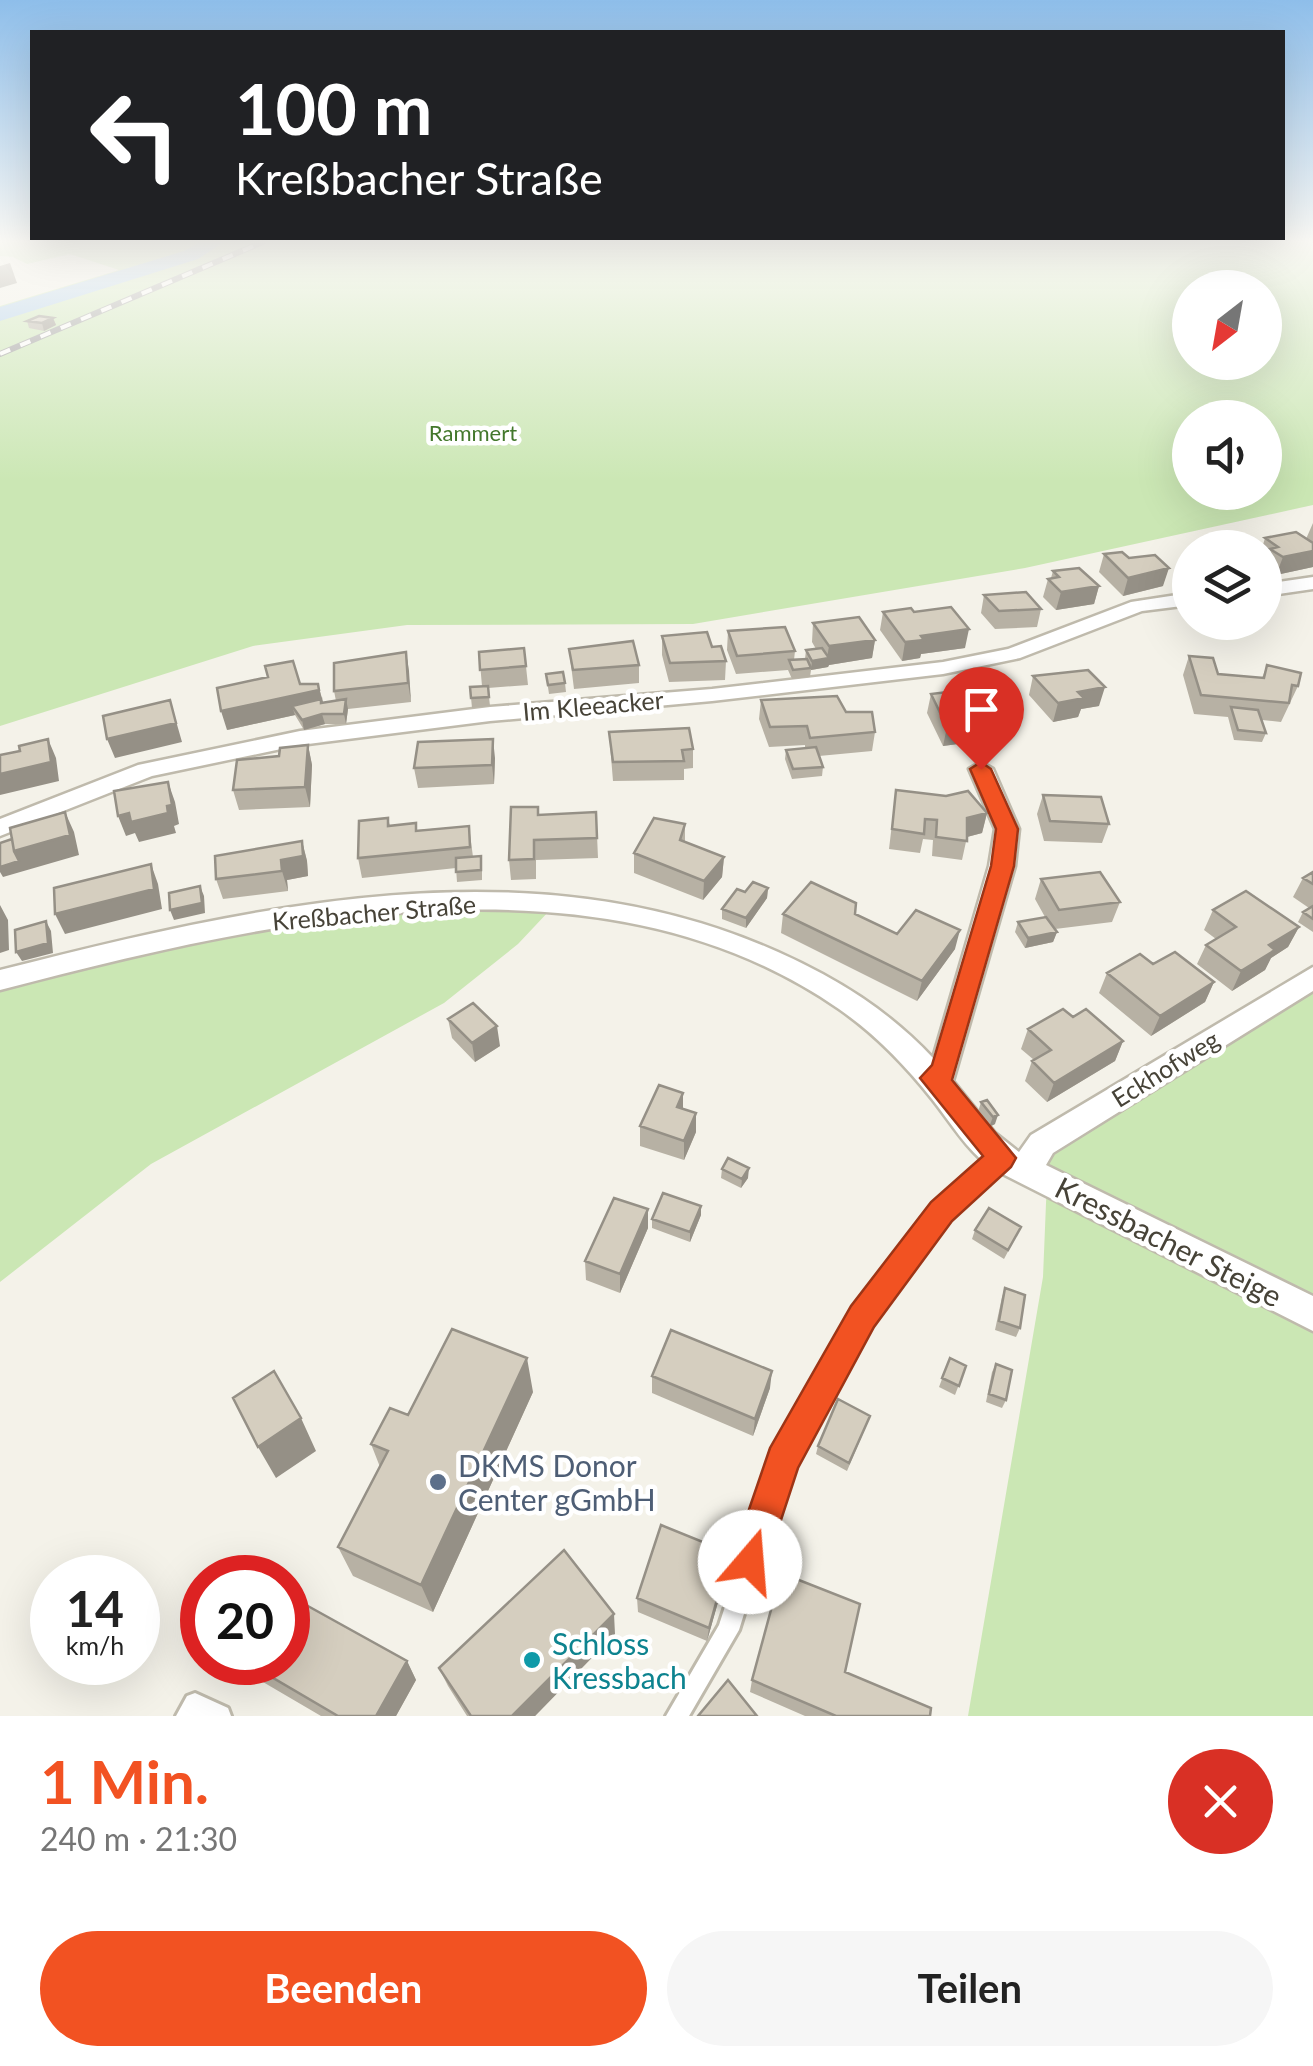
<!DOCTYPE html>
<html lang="de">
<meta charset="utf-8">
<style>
:root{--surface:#fff;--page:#f6f6f6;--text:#222;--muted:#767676;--accent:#f25222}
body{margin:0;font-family:Lato,sans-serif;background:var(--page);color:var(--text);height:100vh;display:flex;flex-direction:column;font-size:38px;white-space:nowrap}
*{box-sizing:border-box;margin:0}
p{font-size:32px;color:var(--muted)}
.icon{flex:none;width:55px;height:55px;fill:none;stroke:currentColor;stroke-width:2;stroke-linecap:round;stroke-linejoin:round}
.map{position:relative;height:1716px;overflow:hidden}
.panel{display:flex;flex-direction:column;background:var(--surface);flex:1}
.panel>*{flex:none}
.top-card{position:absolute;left:30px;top:30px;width:1255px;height:210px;border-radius:0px;box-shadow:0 10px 40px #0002;background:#202124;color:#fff;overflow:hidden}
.needle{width:65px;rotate:211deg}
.tools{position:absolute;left:1172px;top:270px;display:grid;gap:20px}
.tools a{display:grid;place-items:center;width:110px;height:110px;border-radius:50%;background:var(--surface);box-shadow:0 10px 40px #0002;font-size:50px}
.speed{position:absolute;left:30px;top:1555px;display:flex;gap:20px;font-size:50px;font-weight:700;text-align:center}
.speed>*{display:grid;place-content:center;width:130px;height:130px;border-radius:50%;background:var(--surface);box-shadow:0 10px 40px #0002;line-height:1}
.speed small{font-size:25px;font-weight:400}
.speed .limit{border:15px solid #d22;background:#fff;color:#111}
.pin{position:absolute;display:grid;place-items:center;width:85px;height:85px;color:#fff;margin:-102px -42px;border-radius:50% 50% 50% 0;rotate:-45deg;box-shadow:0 0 10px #0007}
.pin .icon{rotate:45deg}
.me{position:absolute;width:110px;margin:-55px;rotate:18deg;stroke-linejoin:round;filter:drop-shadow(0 0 8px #0008)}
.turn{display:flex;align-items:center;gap:35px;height:210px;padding:0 40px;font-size:45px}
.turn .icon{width:130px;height:130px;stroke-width:2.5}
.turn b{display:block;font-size:70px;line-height:85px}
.round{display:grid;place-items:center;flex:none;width:105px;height:105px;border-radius:52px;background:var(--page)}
.headline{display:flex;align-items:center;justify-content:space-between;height:170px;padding:0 40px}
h1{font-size:60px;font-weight:700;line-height:75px;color:var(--accent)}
.cta{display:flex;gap:20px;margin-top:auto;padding:20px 40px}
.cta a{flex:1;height:115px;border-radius:60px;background:var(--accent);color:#fff;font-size:40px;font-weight:700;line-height:115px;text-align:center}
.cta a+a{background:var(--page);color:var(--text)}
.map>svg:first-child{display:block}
</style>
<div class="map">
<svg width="1313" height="1716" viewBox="0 0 1313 1716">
<rect width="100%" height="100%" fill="#f4f2e9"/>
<path fill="#cbe7b4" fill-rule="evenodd" d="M0,242H1313V505L1025,568L693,624L407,625L253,646L0,726V306L119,270L70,254L27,264L13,257L0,256ZM1190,288H1265V362H1190ZM1190,418H1265V492H1190Z
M451,906L550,910L518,944L444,1003L151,1164L0,1282V991C152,946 294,920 451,906Z
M1313,977V1716H968L1043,1277L1047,1179L1026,1168Z"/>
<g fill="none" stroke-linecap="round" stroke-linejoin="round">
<path fill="#a8ccee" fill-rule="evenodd" d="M200,242H224L198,259L0,321V307L184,251Z"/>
<g stroke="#bfbaac" stroke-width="6">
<path id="service" d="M1001,1151L1007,1153L1009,1158L1007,1163L948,1217L868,1323L790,1465L739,1630L689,1716H666L719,1625L775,1454L856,1311L936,1207L995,1153Z
M195,1693L228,1708L231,1716H176L187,1696Z"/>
</g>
<g stroke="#bfbaac" stroke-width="5">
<path id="minor" d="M1313,577V589L1265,596V584Z
M1190,593V605L1142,611L1020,658L943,674L712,701L490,721L300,745L152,776L0,836V819L138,765L300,731L490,707L712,689L943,662L1008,649L1131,602Z
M981,762L993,769L1019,829L1015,866L953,1081L995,1133L1019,1152L1031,1135L1313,967V991L1053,1153L1046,1165L1313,1296V1331L991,1168C966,1149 951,1123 932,1099C905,1065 875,1034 839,1009C597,841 262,922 0,990V970C252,906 530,841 778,952C838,979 888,1010 933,1058L989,866L995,829L969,769Z"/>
</g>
<use href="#service" fill="#fff" fill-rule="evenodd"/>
<use href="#minor" fill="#fff" fill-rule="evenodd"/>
<g stroke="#989898" stroke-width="6">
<path id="rail" d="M0,354L263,242"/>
</g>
<use href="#rail" stroke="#fff" stroke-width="4" stroke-dasharray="11" stroke-linecap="butt"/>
</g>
<path fill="#b7b1a4" d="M53,318L56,325L44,331L29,328L27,321Z
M1313,523V567L1276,575L1265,568V548H1262L1265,538L1306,539Z
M1104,554L1163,586L1123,596L1099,572Z
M1186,554H1190V580L1181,572Z
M1053,571L1099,586L1094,604L1056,610L1043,597L1048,579L1051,578Z
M984,595L1041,609L1037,627L995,629L981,613Z
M883,612H914L965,648L921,654L920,658L902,661L880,630Z
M813,623L875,640L872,658L829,665L828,667L811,670L810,677L792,679L788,670L736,674L727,650L728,631L795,651L794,660L805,659L806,650L816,649L812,642Z
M662,636L712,647L726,661L725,680L669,682L662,655Z
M524,648L528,685L488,688L490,706L472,708L470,687L482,686L479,652Z
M569,649L639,665V683L574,689Z
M406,652L411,702L348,709L346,724H325L304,730L295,715L227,730L300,684H318L323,702L336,701L334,691Z
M1189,656L1218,674L1262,678L1267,665L1298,686L1281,722L1262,720L1266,733L1262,742L1234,740L1228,717L1194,714L1183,675Z
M546,674L565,683L566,692L549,694Z
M1033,676L1099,706L1081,709L1078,717L1053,722L1029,695Z
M931,694L979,699L1005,696L1013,732L990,735L985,727L968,729L965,743L943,746L927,713Z
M761,700L846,712L875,732L872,751L819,756L823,767L822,776L792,779L785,759L786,750L805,748V745L769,747L759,719Z
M609,732L693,749V768L684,769V780L613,781Z
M308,745L312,765L310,807L239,810L233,790Z
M495,758L494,784L418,788L414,768Z
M896,790L987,813L982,833L967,837L962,860L932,856L933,840L923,839L920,853L889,849Z
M1043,795L1109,824L1102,843L1044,841L1037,814Z
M538,807L539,815L596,812L598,858L536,860V879L511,880L509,860Z
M388,818L390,826L416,823L417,830L469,826L473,857L482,866V880L457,882L456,868L362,878L358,858Z
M685,824V842L724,857L722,877L703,900L634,873V853Z
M302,841L307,861L308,876L287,880L288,891L223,899L216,879Z
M1313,872V932L1298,922L1303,912L1309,908L1293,897L1303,878Z
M1041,879L1120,902L1112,922L1055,929L1057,932L1053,942L1025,948L1015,932L1018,922L1045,917L1035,899Z
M768,888L767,898L746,928L722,919V909Z
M1213,910L1299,927L1288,947L1271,958L1265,970L1232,991L1197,964L1206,945L1216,939L1204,930Z
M783,914H855L897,934L955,949L917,1001L781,933Z
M1153,964L1214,982L1205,1002L1151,1036L1099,993L1107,973Z
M1073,1017L1123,1041L1115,1061L1047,1102L1025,1081L1032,1061L1034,1060L1021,1049L1028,1029Z
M448,1019L500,1046L475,1062L452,1038Z
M987,1100L995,1124L989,1127L978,1112L981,1102Z
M683,1109L696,1132L684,1160L640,1146V1126Z
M722,1169L748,1178L741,1188L721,1178Z
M701,1206V1215L690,1242L652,1228V1219Z
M648,1209V1228L620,1293L586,1280L585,1261Z
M1021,1227L1004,1259L972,1239L975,1230Z
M1005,1288L1020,1328L1016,1337L995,1330L1002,1297Z
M950,1358L966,1366L955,1395L939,1387Z
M996,1364L1006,1400L1002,1408L986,1402L992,1372Z
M652,1376L770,1388L753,1436L652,1393Z
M533,1392L433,1612L353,1576L338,1547L380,1467L371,1444L408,1415Z
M867,1424L847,1471L816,1454L818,1446Z
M730,1553L728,1567L707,1641L638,1612L637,1598Z
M615,1634L535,1716H467L448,1686L439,1668Z
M407,1661L416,1680L396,1716H321L246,1672L238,1662Z
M845,1672L930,1716H805L750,1692L752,1680Z"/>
<path fill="#959086" d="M10,263L17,283L0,288V266Z
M53,318L56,325L44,331L42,323Z
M1313,551V567L1276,575L1283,557Z
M1169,568L1163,586L1123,596L1128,578Z
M1099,586L1094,604L1056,610L1061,592Z
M969,629L965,648L921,654L920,658L902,661L905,642L921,636Z
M875,640L872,658L829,665L828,667L811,670L812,661L827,658L829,646Z
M406,652L409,671L411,702L408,683Z
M318,684L323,703L292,706L295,715L227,730L221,711Z
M1105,687L1099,706L1081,709L1078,717L1053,722L1058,703L1078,692Z
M346,699L348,709L346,724L344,714Z
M170,700L182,742L115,758L107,739Z
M989,708L985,727L968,729L965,743L943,746L947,727L961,712Z
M1018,713L1013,732L990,735L995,716Z
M322,714L325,724L304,730L302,720Z
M48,739L56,758L59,781L0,795V774Z
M493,739L495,758L494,784L492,765Z
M308,745L312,765L310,807L305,787Z
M168,782L175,802L179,824L174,826L176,833L139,842L135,833L126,836L118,816L167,806Z
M65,812L74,832L79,855L3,877L0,872V867L14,851Z
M987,813L982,833L963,838L967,818Z
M302,841L307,861L308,876L287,880L288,891L282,871L281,860Z
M724,857L722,877L703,900L704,881Z
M151,864L158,884L162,909L65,934L55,914Z
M200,886L204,896L205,913L174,920L170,910Z
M768,888L767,898L746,928V918Z
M0,905L8,920L9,950L0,953Z
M46,921L51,931L53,953L22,961L16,952Z
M1299,927L1288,947L1271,958L1265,970L1232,991L1241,971L1269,945Z
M960,930L955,949L917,1001L922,981Z
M1057,932L1053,942L1025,948L1028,938Z
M1214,982L1205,1002L1151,1036L1160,1016Z
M497,1026L500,1046L475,1062L472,1043Z
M1123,1041L1115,1061L1047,1102L1054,1083Z
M683,1093V1112L677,1107Z
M696,1113V1132L684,1160V1141Z
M998,1115L995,1124L989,1127L993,1117Z
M749,1168L748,1178L741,1188L742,1179Z
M701,1206V1215L690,1242V1232Z
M648,1209V1228L620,1293V1274Z
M527,1358L533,1392L433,1612L421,1585Z
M772,1371L770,1388L753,1436L755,1419Z
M301,1418L316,1451L276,1478L258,1447Z
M730,1553L728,1567L707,1641L709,1628Z
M614,1614L615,1634L535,1716H512Z
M407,1661L416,1680L396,1716H376Z"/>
<path fill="#d5cebf" stroke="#959086" stroke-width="2.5" d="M39,316L53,318L42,323L27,321Z
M1296,532L1313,543V551L1283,557L1270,549L1278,547L1265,538Z
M1122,552L1129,558L1155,555L1169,568L1128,578L1104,554Z
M1079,568L1099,586L1061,592L1048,579L1059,577L1053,571Z
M1026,592L1041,609L999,611L984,595Z
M951,607L969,629L921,636L924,640L905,642L883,612L911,608L914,612Z
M859,617L875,640L829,646L813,623Z
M785,627L795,651L737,656L728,631Z
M707,632L712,647L721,646L726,661L670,663L662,636Z
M633,641L639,665L573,670L569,649Z
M524,648L526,666L480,670L479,652Z
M822,648L829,658L812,661L806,650Z
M406,652L408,683L334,691V663Z
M1189,656L1213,658L1218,674L1264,678L1267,665L1301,673L1298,686L1292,685L1289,703L1201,695Z
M807,659L811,668L793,670L789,660Z
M293,661L300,684H318L319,690L221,711L217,688L268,677L265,666Z
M1088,670L1105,687L1078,692L1084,698L1058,703L1033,676Z
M563,672L565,683L548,685L546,674Z
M488,686L489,697L471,698L470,687Z
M972,689L979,699L1005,696L1018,713L995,716L989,708L961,712L969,724L947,727L931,694Z
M837,696L846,712H872L875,732L810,738L807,726L770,727L761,700Z
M321,699V703L346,699L344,714H322L302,720L292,706Z
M170,700L176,723L107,739L103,716Z
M1231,707L1258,710L1266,733L1238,730Z
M689,728L693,749L682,750L684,761L613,762L609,732Z
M48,739L51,762L0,774V755L20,751L19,746Z
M493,739L492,765L414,768L418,742Z
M308,745L305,787L233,790L237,760L279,756L280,748Z
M816,747L823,767L793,769L786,750Z
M168,782L172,805L167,806L168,813L131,822L129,813L118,816L114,791Z
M896,790L946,796L968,791L987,813L967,818V841L936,837L937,820L925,819L924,834L892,829Z
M1043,795L1101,797L1109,824L1050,821Z
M511,807H538V815L596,812L597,838L534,840V859L509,860Z
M65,812L70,835L14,851L10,828Z
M388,818V826L416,823V831L469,826L470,847L358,858L359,821Z
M654,818L685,824L680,840L724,857L704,881L634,853Z
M12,839L14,851L19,861L0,867V843Z
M302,841L303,856L281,860L282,871L216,879L215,856Z
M481,856V870L456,872V858Z
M151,864L154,889L55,914L54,888Z
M1100,872L1120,902L1059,910L1041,879Z
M1313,872V884L1303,878Z
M753,882L768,888L746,918L722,909L737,889L745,892Z
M811,882L856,903L855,914L897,934L916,910L960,930L922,981L783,914Z
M200,886L202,903L170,910L169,893Z
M1246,891L1299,927L1269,945L1275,950L1241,971L1206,945L1236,927L1213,910Z
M1313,906V919L1303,912Z
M1046,917L1057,932L1028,938L1018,922Z
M46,921L48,943L16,952L15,930Z
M1175,952L1214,982L1160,1016L1107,973L1140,954L1153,964Z
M473,1003L497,1026L472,1043L448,1019Z
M1063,1009L1073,1017L1086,1009L1123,1041L1054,1083L1032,1061L1051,1050L1028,1029Z
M659,1085L683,1093L677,1107L696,1113L684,1141L640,1126Z
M987,1100L998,1115L993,1117L981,1102Z
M728,1158L749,1168L742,1179L722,1169Z
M663,1193L701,1206L690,1232L652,1219Z
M614,1198L648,1209L620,1274L585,1261Z
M989,1208L1021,1227L1008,1250L975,1230Z
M1005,1288L1025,1295L1020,1328L999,1321Z
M452,1329L527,1358L421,1585L338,1547L388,1451L371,1444L390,1408L408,1415Z
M671,1330L772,1371L755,1419L652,1376Z
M950,1358L966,1366L959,1386L942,1378Z
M996,1364L1012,1370L1006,1400L989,1394Z
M274,1371L301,1418L258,1447L233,1398Z
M838,1399L870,1416L849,1463L818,1446Z
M661,1525L730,1553L709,1628L637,1598Z
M564,1550L614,1614L512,1716H471L439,1668Z
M781,1573L860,1604L845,1672L931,1708L930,1716H836L752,1680Z
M288,1595L407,1661L376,1716H338L246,1662H288Z
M728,1680L757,1716H698Z"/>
<linearGradient id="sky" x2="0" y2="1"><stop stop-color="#8ebeea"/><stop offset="0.5" stop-color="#faf9f5"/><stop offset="1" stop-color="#faf9f5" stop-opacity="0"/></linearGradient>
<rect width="1313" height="482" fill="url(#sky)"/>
<path fill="#f25222" stroke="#9d3516" stroke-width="2.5" d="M981,762L991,769L1018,829L1014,866L952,1080L1016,1158L1011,1167L952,1221L874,1327L798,1468L763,1575L750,1581L737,1575L731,1562L770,1448L851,1306L931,1202L983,1156L920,1078L932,1065L991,866L996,829L970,769Z"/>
<circle fill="#5c6f8a" stroke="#fff" stroke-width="4" cx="438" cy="1482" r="10"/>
<circle fill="#0f9aa8" stroke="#fff" stroke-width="4" cx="532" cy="1660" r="10"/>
<g text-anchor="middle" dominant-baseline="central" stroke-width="9" stroke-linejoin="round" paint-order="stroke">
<g font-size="22" fill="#43782c" stroke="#fff">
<text x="473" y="432">Rammert</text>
</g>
<g font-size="25" fill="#474338" stroke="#fff">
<text transform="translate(593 705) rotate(-5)">Im Kleeacker</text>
<text transform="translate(374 912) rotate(-5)">Kreßbacher Straße</text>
<text transform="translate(1165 1068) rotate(-32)">Eckhofweg</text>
</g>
<g font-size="30" fill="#474338" stroke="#fff">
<text transform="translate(1169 1241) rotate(27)">Kressbacher Steige</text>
</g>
<g font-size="30" fill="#4e5e75" stroke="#fff" text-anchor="start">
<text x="458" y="1465">DKMS Donor<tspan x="458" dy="34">Center gGmbH</tspan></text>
</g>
<g font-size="30" fill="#0d838f" stroke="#fff" text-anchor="start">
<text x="552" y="1643">Schloss<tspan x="552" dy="34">Kressbach</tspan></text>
</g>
</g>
</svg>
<div class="tools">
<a><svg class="needle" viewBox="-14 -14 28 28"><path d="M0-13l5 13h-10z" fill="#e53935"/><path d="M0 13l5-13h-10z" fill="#767676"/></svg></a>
<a><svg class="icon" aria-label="sound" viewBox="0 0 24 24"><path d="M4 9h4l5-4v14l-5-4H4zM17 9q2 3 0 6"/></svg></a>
<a><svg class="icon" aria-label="layers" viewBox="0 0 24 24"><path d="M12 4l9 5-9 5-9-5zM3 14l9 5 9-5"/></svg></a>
</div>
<div class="speed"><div>14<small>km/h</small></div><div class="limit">20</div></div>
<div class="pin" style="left:981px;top:769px;background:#d93025"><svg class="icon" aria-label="arrive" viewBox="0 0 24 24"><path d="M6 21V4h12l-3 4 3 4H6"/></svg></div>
<svg class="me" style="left:750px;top:1562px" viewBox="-20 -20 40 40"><circle r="19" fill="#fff"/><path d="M0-13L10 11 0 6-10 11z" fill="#f25222"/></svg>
<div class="top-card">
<div class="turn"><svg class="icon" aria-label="left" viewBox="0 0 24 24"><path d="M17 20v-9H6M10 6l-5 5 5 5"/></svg><div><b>100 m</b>Kreßbacher Straße</div></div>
</div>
</div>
<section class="panel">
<div class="headline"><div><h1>1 Min.</h1><p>240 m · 21:30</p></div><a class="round" style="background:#d93025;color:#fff"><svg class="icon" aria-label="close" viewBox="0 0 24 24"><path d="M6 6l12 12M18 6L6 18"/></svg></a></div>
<div class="cta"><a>Beenden</a><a>Teilen</a></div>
</section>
